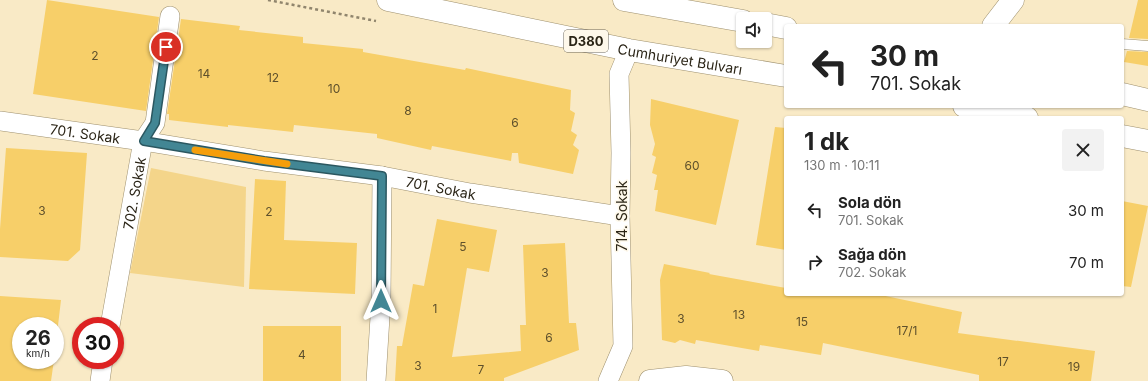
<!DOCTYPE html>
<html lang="tr">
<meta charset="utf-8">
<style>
:root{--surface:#fff;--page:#f2f2f2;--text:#222;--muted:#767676}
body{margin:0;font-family:Inter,sans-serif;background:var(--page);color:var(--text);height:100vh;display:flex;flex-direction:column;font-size:15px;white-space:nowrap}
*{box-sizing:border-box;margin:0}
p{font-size:13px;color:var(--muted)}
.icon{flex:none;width:22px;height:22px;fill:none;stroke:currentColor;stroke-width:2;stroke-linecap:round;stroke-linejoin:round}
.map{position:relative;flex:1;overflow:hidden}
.drawer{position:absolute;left:784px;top:116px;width:340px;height:180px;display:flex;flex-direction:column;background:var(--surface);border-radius:4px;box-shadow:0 1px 3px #0004}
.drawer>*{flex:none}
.guide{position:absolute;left:784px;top:24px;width:340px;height:84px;border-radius:4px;box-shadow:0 1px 3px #0004;background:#fff;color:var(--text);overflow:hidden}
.buttons{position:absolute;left:736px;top:12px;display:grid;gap:8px}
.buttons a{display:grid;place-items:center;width:36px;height:36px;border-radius:4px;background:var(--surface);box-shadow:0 1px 3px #0004;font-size:20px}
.speed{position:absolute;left:12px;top:317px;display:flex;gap:8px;font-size:20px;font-weight:700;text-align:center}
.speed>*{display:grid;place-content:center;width:52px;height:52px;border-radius:50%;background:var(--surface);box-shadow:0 1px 3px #0004;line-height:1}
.speed small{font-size:10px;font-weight:400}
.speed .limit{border:6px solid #d22;background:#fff;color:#111}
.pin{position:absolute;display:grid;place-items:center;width:34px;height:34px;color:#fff;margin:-17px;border:2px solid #fff;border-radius:50%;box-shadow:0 1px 4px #0007}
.me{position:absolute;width:44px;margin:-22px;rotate:0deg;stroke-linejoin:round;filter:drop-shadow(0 0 3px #0008)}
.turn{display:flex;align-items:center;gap:14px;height:84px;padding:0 20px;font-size:18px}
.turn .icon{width:52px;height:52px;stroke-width:2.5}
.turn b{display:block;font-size:28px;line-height:34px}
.round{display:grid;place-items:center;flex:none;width:42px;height:42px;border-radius:4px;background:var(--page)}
.headline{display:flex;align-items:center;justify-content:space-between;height:68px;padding:0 20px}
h1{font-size:24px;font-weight:700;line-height:30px}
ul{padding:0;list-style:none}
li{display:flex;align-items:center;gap:12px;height:52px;padding:0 20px}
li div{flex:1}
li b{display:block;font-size:15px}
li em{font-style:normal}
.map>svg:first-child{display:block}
</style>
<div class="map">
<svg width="1148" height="381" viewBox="0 0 1148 381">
<rect width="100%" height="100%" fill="#f9eac6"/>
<path fill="#f4d58a" d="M151,168L246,187L244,287L130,273Z"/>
<path fill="#f7cf69" d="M47,0L159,17L146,111L33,94Z
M1138,0H1148V39L1129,38Z
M181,19L240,26L239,30L303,37V43L363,49V52L465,70L466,68L571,90L570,110L575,113L571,131L577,135L573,145L579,150L573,174L519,163L518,153H512L511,161L432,146L431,150L377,138V134L294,125L293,132L228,125V127L169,120V114H167Z
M1127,51L1148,52V66L1124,62Z
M651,99L739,120L716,225L655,211L658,190H654L657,175L652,173L656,157L652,155L655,144L650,125Z
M775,127L786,128V250L756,245Z
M6,148L87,153L80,250L68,261L0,257V229Z
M255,179L286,181L284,240L357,243L355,294L249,289Z
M1122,201L1148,206L1131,287L1122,286Z
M437,219L497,230L489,272L467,268L452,357L521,351L520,325H526L523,245L565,243L569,323H576L579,350L504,378V381H395L397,346H402L413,284L424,286Z
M664,264L710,273L709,274L786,288V294H876L962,312L958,333L1095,351L1091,381H979V375L823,343L821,355L760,345L759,351L696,340L695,344L680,340L675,343L662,340L660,280Z
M0,296L61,300L55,351V326H21V360H54L51,381H0Z
M263,326H341V381H263Z"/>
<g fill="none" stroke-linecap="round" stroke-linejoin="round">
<g stroke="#9e906e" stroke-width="11">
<path id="lane" d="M1122,44L1148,46"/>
</g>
<g stroke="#9e906e" stroke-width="20">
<g id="street">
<path id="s1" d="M0,121L143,141L264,161L382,176L470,193L620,216"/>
<path id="s2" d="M110,326L143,141L155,123L170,16"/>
<path d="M100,381L103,360"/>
<path d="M376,381L381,301L382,176"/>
<path d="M608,381L623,346L620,216L621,153L619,74L629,50"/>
</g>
</g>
<g stroke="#9e906e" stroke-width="23">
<path id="secondary" d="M993,26L1013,0
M650,381L686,377L722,381"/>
</g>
<g stroke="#9e906e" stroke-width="23">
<g id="primary">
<path id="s3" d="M388,0L629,50L786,76"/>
<path d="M624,0L743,21"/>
<path d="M765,24L786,28"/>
<path d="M1122,94L1148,100"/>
<path d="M964,106L1027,118"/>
<path d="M1122,136L1148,141"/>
</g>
</g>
<path stroke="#90856d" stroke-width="2.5" stroke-dasharray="3 3" stroke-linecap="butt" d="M268,0L376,21"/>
<use href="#lane" stroke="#fff" stroke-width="10"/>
<use href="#street" stroke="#fff" stroke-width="19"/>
<use href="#secondary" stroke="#fff" stroke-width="22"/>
<use href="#primary" stroke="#fff" stroke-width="22"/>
</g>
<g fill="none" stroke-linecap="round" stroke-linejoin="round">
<g stroke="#2b5760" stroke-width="10">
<path id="route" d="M166,47L155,123L144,141L264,161L382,176L381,301"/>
</g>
<use href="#route" stroke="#428694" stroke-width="7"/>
<path stroke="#f59e0b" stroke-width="7" d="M195,150L287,164"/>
</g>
<g text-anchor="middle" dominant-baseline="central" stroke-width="3" stroke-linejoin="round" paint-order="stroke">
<g font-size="12" fill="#5e502c">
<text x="95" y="55">2</text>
<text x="204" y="73">14</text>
<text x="273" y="77">12</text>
<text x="334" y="88">10</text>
<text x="408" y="110">8</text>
<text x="515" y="122">6</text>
<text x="692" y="165">60</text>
<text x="42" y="210">3</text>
<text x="269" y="211">2</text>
<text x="463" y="246">5</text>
<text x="545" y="272">3</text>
<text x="435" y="308">1</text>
<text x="739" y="314">13</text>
<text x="681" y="318">3</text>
<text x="802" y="321">15</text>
<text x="907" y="330">17/1</text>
<text x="549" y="337">6</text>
<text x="302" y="354">4</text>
<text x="1003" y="361">17</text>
<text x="418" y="365">3</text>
<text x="1074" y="366">19</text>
<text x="481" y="369">7</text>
</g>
<rect fill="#fef8ea" stroke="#6a6456" stroke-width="1" x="564" y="30" width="44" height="22" rx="3"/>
<g font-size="13" font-weight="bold" fill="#2b2517">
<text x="586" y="41">D380</text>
</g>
<g font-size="14" fill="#2b2517" stroke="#fef8ea">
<text stroke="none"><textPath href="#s3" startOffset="298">Cumhuriyet Bulvarı</textPath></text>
<text stroke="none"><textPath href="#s1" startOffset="86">701. Sokak</textPath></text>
<text stroke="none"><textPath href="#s1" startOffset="446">701. Sokak</textPath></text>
<text stroke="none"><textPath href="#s2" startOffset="135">702. Sokak</textPath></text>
<text transform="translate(621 216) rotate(-90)">714. Sokak</text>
</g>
</g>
</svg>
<div class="buttons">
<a><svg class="icon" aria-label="sound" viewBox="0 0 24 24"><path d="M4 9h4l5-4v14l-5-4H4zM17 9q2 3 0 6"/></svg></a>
</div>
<div class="speed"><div>26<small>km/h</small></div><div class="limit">30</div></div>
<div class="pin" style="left:166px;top:47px;background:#d93025"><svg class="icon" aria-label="arrive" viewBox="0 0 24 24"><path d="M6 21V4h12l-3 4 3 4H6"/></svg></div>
<svg class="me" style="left:381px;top:301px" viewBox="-20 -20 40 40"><path d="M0-17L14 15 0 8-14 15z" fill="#428694" stroke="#fff" stroke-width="4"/></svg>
<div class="guide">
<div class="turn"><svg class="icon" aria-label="left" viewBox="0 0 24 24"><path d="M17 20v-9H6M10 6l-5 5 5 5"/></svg><div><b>30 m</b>701. Sokak</div></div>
</div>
<section class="drawer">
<div class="headline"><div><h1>1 dk</h1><p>130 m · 10:11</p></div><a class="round"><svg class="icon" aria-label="close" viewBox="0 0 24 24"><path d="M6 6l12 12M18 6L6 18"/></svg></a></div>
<ul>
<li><svg class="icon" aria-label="left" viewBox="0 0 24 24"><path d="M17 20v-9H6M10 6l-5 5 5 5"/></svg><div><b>Sola dön</b><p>701. Sokak</p></div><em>30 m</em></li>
<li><svg class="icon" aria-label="right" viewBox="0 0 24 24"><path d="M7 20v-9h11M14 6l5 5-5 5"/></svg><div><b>Sağa dön</b><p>702. Sokak</p></div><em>70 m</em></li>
</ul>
</section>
</div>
